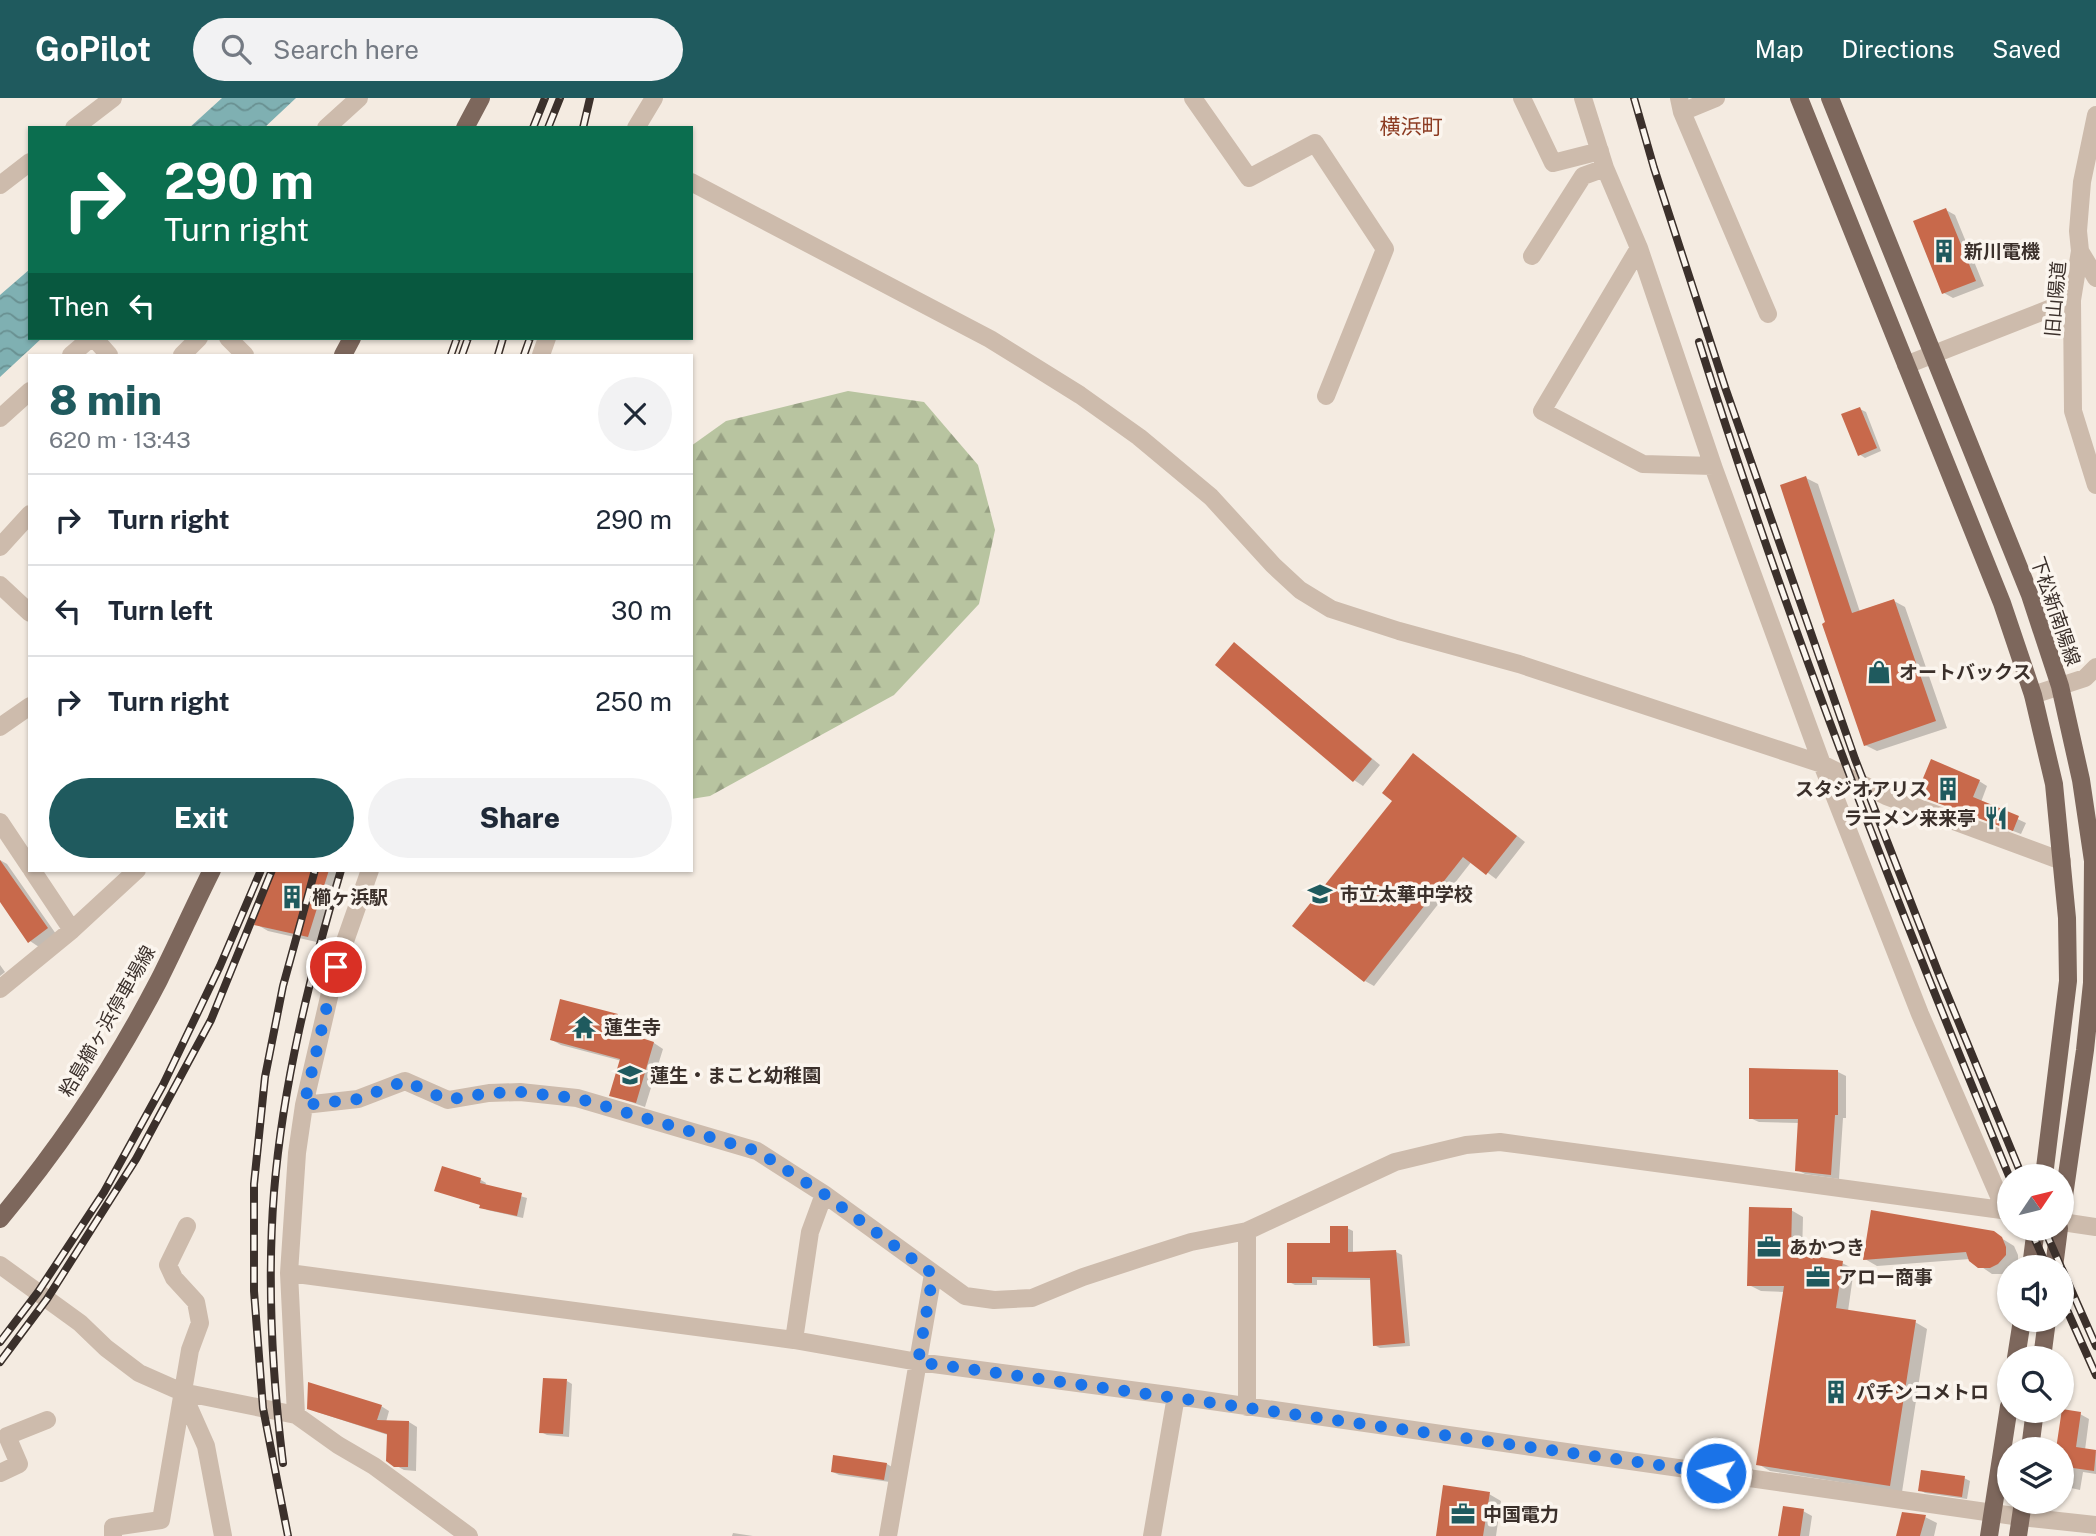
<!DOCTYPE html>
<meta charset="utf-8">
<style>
:root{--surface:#fff;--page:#f2f2f3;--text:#1f2937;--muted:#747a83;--line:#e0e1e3;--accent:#1f5a5e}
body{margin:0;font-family:"Public Sans","Noto Sans JP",sans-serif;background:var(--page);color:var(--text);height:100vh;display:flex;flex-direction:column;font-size:26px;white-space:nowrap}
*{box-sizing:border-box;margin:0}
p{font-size:23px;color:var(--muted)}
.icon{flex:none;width:38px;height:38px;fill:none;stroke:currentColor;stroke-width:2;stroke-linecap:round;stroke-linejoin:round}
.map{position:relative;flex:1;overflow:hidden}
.drawer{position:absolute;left:28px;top:256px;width:665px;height:518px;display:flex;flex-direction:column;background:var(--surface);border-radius:0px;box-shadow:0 2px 5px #0004}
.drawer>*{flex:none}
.hud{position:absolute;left:28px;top:28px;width:665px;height:214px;border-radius:0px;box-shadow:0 2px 5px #0004;background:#0b6e4f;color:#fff;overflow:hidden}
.needle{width:46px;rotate:55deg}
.controls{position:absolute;left:1997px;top:1066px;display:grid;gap:14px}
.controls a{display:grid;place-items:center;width:77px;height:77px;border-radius:50%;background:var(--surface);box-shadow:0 2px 5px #0004;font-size:35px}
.pin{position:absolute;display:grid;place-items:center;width:60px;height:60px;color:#fff;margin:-30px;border:4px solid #fff;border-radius:50%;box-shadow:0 2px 7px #0007}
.me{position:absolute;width:77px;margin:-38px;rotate:278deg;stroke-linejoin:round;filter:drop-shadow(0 0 5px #0008)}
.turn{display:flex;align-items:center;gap:24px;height:147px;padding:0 21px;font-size:32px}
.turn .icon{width:91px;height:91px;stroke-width:2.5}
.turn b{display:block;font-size:49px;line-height:60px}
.then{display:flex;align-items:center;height:66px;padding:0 21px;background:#0003;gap:14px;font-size:26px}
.round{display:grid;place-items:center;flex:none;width:74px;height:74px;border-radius:37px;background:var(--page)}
.summary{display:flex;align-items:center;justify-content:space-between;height:119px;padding:0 21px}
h1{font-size:42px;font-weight:800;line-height:52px;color:var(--accent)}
.primary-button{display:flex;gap:14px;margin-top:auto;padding:14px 21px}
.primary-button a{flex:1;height:80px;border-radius:42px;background:var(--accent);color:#fff;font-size:28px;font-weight:800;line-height:80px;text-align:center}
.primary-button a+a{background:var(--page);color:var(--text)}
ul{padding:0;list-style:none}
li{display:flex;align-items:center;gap:21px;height:91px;padding:0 21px;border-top:2px solid var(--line)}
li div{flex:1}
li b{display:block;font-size:26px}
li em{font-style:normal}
header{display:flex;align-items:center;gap:42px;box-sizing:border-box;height:98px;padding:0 35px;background:var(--accent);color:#fff}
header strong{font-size:33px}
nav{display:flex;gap:38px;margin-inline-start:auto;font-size:24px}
.search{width:490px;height:63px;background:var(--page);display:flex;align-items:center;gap:18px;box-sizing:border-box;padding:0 24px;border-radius:38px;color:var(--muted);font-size:26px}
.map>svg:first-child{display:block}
</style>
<header>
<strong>GoPilot</strong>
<div class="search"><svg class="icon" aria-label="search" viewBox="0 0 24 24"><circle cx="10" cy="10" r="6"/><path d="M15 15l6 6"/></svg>Search here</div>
<nav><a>Map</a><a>Directions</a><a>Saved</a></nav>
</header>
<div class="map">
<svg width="2096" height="1438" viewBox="0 0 2096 1438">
<defs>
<pattern id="forest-firs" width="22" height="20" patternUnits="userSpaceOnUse" patternTransform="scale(1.75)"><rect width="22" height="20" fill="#b8c4a0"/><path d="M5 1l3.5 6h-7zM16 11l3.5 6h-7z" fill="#97a083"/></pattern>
<pattern id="water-waves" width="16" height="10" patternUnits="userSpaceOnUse" patternTransform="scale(1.75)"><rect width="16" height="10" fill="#7fb0b2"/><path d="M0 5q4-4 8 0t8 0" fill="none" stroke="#699091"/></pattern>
</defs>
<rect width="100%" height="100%" fill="#f4ebe1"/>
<path fill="url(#forest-firs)" d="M848,293L924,304L978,367L995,432L979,506L894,597L710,698L691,701V348L726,323Z"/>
<path fill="url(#water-waves)" d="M222,0H296L264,30H189Z
M30,171V240H42L0,279V197Z"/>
<path fill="#0003" d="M1946,112L1955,117L1984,188L1953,200L1944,195Z
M1860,311L1866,314L1881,353L1865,360L1859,356Z
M1806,380L1818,386L1860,514L1894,503L1905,509L1947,630L1877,653L1865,647L1827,525Z
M1235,546L1380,667L1363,688L1354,682Z
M1422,663L1525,744L1496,781L1472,763L1374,888L1365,883Z
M1979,683L1987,688L1981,704L2026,725L2021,736L1918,696Z
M0,762L7,766L56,836L39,849L30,843L0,801Z
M273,772H343L321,845L268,833L256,826Z
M0,867L5,874L0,878Z
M618,917L627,922L623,936L654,945L663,951L645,1009L611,997L622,963L561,947L552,942Z
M1838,974L1846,978V1020H1843L1839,1081L1805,1076L1797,1072L1800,1025L1759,1024L1750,1020Z
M443,1070L481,1082L486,1085L485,1088L527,1100L523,1120L487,1112L482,1107L437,1093Z
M1791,1112L1803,1119L1802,1158L1842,1165L1854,1171L1848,1213L1915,1224L1927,1231L1902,1394L1770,1373L1758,1366L1785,1194L1761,1193L1749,1187Z
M1347,1130L1353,1133V1155L1396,1154L1402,1157L1410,1248L1380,1250L1374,1247L1371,1182H1317V1187H1295L1289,1184Z
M1993,1135L2014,1148L2018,1157V1165L2014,1169H2009V1173L2003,1176H1992L1970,1161L1877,1168L1865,1161Z
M567,1283L572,1286L569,1339L547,1337L541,1334Z
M381,1308L389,1313L386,1324H409L417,1329L416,1373L404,1372L395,1367L388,1337L317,1314L309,1310Z
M2080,1316L2089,1321L2085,1352L2096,1354V1376L2083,1374L2080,1392L2062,1388V1351H2058Z
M887,1366L892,1369L890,1384L839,1377L833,1374Z
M1964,1380L1970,1383L1967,1401L1925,1395L1920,1392Z
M1489,1396L1501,1403L1496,1438H1437Z
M1803,1413L1812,1418L1809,1438H1780Z
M1925,1419L1937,1425L1934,1438H1897Z
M733,1435L753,1438H732Z"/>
<path fill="#c8694b" d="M1946,110L1976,183L1942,196L1913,123Z
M1860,309L1877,350L1858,358L1841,316Z
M1806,378L1852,515L1894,501L1936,623L1864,648L1822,526L1825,524L1780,387Z
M1234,544L1372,661L1353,684L1215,567Z
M1413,655L1517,738L1486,777L1463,759L1364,884L1292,828L1392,703L1382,695Z
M1931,661L1980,682L1973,699L2019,718L2013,733L1916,697Z
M0,762L48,830L28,845L0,804Z
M271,772H329L308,839L254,827Z
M560,901L618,916L614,931L654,944L636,1005L609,998L620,961L550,942Z
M1749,970L1838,972V1017H1835L1831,1077L1795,1073L1798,1021H1749Z
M442,1068L481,1080L480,1085L522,1095L517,1118L479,1110L480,1107L434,1093Z
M1749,1109L1792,1110L1791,1154L1843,1163L1836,1210L1916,1222L1890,1388L1756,1367L1784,1188H1747Z
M1871,1112L1994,1133L2002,1139L2006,1149V1157L1998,1166L1990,1170H1978L1969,1163L1966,1154L1863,1162Z
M1330,1128H1348V1154L1396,1152L1405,1245L1373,1248L1370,1180L1312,1179V1185H1287V1145H1330Z
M543,1280L567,1281L563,1336L539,1335Z
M308,1284L382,1307L377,1322L409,1323L408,1369H394L386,1363L387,1336L307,1311Z
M2062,1311L2081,1314L2076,1349L2096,1352L2094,1373L2073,1370L2071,1389H2062V1351H2056Z
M833,1357L887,1365L884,1382L831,1374Z
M1921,1372L1965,1378L1962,1399L1918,1393Z
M1443,1387L1490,1394L1483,1438H1436Z
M1783,1408L1804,1411L1800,1438H1778Z
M1902,1414L1926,1417L1920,1438H1896Z"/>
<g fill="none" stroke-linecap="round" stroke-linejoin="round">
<path stroke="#cdbbac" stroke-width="18" d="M1193,0L1249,80L1315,45L1385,151L1326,298
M1522,0L1553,65L1600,53
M1583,0L1605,70L1639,150L1713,368L1822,666L1920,916L2001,1103L2003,1112
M1679,0L1682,14L1768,216
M1682,14L1716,0
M2096,17L2082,84L2078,133L2080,153L2072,202L2073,313L2096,387
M74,30L113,0
M326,30L359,0
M636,30L654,0
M691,84L990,241L1080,297L1139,339L1211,399L1273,467L1300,492L1331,511L1399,533L1519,566L1822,666L1886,698L2062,763
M0,87L30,64
M1639,150L1542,313L1643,366L1713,368
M2080,153L2096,180
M1532,158L1583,78L1605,70
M94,240L109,257
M228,240L245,257
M71,257L91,240
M182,257L199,240
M541,257L547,240
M1906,267L2072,202
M0,320L30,293
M0,449L30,416
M0,487L30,515
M2033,597L2085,580L2096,569
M0,629L30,608
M0,724L30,769
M32,772L72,832
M0,891L72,832L137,772
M304,1007L358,1001L405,983L448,1002L489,995L520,994L577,1000L757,1053L824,1096L965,1198L994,1202L1032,1200L1083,1179L1144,1159L1191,1144L1247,1133L1395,1064L1466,1047L1500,1044L2009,1113
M2062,1124L2096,1129
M1247,1133V1309
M0,1167L80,1225L106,1250L139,1275L182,1294L296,1317L338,1347L374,1368L469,1438
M289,1175L794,1242L918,1264L1176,1298L2021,1419L2096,1427
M794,1242L810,1134L824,1096
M182,1294L206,1348L223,1438
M296,1317L289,1175L297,1055L304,1007L336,869L370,772
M0,1375L19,1366L7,1338L47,1322
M113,1438V1429L161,1422L190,1252L200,1225L196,1204L174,1180L168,1167L187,1128
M888,1438L933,1176
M1152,1438L1176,1298"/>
<path stroke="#7d675c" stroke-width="18" d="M1799,0L2002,505L2033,597L2054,686L2067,820L2068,883L2044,1078
M1830,0L2030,497L2060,588L2081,682L2093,763L2092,885L2085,952L2062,1112
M465,30L481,0
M343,257L352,240
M0,1121C60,1049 116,965 159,882C177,846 194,808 212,772
M2031,1169L2036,1130
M2054,1169L2059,1130
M2016,1260L2022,1222
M2042,1260L2047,1222
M2030,1351L2035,1312
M1989,1438L2009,1308
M2018,1438L2023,1404"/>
<g stroke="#3b302b" stroke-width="8">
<path id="rail" d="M1634,0L1654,70L1726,292L1855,661L1940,879L2022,1078
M533,30L545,0
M548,30L560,0
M583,30L590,0
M1699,244C1788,528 1896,804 2009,1078
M451,257L457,240
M462,257L468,240
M498,257L503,240
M524,257L530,240
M2030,1130L2047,1169
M2044,1130L2061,1169
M2062,1171L2096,1248
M2062,1201L2096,1277
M0,1244L38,1194L104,1094L163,987L220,868L261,772
M0,1264L47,1201L136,1061L211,922L272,772
M283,1365C272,1276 267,1184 274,1094C283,985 310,877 341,772
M288,1438L263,1310L254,1193V1086L265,979L283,888L315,772"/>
</g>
<use href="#rail" stroke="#fbf5ee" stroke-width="5" stroke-dasharray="16" stroke-linecap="butt"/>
</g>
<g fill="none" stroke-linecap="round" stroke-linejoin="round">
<path stroke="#1a73e8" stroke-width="12" stroke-dasharray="0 21.6" d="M336,869L304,1007L358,1001L405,983L447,1002L489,995L520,994L577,1000L757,1053L824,1096L933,1176L918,1264L1716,1375"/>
</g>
<defs>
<g id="building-bare" transform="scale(1.89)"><path d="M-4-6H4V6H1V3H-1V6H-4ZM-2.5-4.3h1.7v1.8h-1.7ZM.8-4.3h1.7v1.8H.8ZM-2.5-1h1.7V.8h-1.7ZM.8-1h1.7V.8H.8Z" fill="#1f5a5e" stroke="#fbf5ee" stroke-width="2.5" paint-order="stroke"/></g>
<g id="shop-bare" transform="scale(1.89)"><path d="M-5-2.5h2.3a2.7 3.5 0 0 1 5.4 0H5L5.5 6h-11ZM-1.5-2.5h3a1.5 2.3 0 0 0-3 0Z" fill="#1f5a5e" stroke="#fbf5ee" stroke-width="2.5" paint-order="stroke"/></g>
<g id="restaurant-bare" transform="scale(1.89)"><path d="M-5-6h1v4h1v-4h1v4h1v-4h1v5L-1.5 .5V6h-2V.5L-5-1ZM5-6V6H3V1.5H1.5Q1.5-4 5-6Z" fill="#1f5a5e" stroke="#fbf5ee" stroke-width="2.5" paint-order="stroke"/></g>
<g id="school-bare" transform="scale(1.89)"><path d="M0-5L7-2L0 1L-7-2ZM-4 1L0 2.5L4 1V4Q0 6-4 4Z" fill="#1f5a5e" stroke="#fbf5ee" stroke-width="2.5" paint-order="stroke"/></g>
<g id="temple-bare" transform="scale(1.89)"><path d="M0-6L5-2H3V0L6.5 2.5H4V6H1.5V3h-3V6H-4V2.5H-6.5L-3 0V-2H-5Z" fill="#1f5a5e" stroke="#fbf5ee" stroke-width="2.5" paint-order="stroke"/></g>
<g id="office-bare" transform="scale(1.89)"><path d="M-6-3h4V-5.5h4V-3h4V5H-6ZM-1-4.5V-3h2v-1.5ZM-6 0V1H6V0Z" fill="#1f5a5e" stroke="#fbf5ee" stroke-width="2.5" paint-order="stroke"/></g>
</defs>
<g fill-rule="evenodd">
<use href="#building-bare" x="1944" y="153"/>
<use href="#shop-bare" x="1879" y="574"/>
<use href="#building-bare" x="1948" y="691"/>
<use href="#restaurant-bare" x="1996" y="720"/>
<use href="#school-bare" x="1320" y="796"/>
<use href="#building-bare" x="292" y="799"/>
<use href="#temple-bare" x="584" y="929"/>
<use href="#school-bare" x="630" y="977"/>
<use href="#office-bare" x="1769" y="1149"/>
<use href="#office-bare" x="1818" y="1179"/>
<use href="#building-bare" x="1836" y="1294"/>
<use href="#office-bare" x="1463" y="1416"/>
</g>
<g text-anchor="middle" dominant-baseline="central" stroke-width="7" stroke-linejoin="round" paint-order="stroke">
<g font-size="19" font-weight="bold" fill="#3b302b" stroke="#fbf5ee" text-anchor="start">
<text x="1964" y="153">新川電機</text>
<text x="1899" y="574">オートバックス</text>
<text x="1928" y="691" text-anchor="end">スタジオアリス</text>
<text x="1976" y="720" text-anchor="end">ラーメン来来亭</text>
<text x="1340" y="796">市立太華中学校</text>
<text x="312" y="799">櫛ヶ浜駅</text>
<text x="604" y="929">蓮生寺</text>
<text x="650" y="977">蓮生・まこと幼稚園</text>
<text x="1789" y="1149">あかつき</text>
<text x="1838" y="1179">アロー商事</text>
<text x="1856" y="1294">パチンコメトロ</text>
<text x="1483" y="1416">中国電力</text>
</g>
<g font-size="19" fill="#3b302b" stroke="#fbf5ee">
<text transform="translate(2055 201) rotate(-85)">旧山陽道</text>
<text transform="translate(2056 513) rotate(71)">下松新南陽線</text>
<text transform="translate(107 923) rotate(-60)">粭島櫛ヶ浜停車場線</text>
</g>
<g font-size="21" fill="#8c3b22" stroke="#fbf5ee">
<text x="1411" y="28">横浜町</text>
</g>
</g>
</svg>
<div class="controls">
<a><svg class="needle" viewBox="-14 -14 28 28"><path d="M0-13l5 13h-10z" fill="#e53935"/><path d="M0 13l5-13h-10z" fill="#747a83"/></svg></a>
<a><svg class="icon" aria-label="sound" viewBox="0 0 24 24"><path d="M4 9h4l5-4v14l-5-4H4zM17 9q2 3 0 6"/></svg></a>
<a><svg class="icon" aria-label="search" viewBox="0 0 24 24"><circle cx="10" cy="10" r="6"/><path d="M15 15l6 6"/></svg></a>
<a><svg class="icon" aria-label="layers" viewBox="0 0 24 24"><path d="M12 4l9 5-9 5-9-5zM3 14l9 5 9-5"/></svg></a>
</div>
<div class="pin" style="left:336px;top:869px;background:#d93025"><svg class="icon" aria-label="arrive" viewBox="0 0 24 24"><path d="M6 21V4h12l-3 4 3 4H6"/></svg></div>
<svg class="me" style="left:1716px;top:1375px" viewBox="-20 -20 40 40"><circle r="17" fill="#1a73e8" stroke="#fff" stroke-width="3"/><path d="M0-11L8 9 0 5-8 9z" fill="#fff"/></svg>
<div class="hud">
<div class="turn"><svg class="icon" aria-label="right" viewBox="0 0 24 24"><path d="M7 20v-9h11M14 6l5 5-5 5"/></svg><div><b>290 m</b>Turn right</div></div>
<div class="then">Then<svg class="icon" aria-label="left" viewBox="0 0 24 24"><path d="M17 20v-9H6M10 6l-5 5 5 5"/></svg></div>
</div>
<section class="drawer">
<div class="summary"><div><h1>8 min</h1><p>620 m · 13:43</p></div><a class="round"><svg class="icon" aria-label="close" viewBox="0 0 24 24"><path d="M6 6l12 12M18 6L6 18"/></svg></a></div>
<ul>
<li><svg class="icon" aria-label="right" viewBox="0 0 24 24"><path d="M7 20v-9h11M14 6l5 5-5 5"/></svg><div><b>Turn right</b></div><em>290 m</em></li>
<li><svg class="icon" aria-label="left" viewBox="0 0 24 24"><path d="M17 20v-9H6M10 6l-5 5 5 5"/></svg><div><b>Turn left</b></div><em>30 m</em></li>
<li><svg class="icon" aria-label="right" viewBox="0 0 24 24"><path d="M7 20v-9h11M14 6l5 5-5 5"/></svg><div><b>Turn right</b></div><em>250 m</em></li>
</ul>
<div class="primary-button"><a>Exit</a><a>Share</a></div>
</section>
</div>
